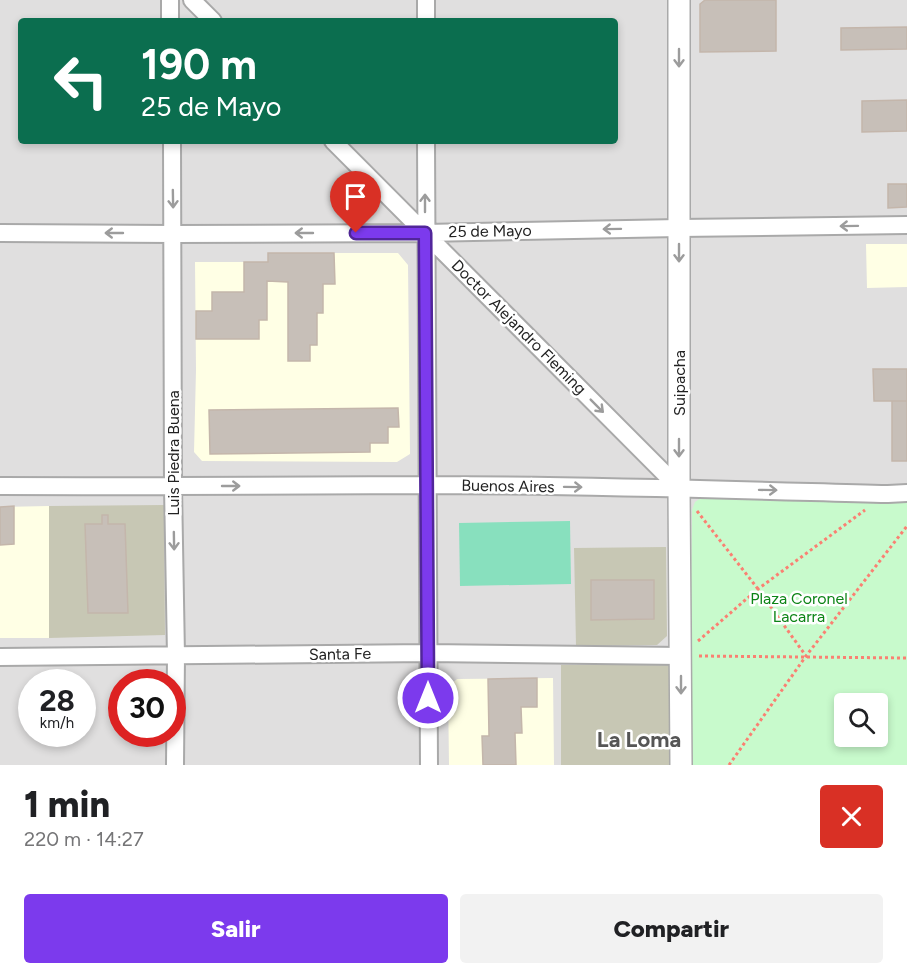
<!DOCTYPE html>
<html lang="es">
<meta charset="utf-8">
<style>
:root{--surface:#fff;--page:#f2f2f2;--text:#202124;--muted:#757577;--accent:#7c3aed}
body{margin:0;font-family:Figtree,sans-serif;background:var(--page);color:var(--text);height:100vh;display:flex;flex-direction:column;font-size:22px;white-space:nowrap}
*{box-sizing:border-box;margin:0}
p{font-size:20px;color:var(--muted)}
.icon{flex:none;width:33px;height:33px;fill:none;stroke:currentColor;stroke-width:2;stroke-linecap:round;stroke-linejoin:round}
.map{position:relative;height:765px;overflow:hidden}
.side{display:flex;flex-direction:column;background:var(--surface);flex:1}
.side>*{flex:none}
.guide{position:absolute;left:18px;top:18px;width:600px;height:126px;border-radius:6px;box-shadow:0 3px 9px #0003;background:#0b6e4f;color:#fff;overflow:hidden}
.controls{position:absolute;left:834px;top:693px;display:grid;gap:12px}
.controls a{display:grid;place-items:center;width:54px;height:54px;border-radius:6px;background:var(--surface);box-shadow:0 3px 9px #0003;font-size:30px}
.speed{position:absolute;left:18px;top:669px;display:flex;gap:12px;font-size:30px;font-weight:700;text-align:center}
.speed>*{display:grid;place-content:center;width:78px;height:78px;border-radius:50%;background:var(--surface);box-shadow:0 3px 9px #0003;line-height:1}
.speed small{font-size:15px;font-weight:400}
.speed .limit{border:9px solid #d22;background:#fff;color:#111}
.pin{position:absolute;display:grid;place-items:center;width:51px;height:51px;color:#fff;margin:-62px -26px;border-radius:50% 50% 50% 0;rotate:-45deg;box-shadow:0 0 6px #0007}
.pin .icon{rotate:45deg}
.me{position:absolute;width:66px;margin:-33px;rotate:0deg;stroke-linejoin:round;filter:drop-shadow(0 0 4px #0008)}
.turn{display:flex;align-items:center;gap:21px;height:126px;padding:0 24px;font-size:27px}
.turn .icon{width:78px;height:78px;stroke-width:2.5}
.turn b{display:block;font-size:42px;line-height:51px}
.round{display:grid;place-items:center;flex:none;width:63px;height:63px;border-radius:6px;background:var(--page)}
.head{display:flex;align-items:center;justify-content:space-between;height:102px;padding:0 24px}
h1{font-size:36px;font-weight:800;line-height:45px}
.action{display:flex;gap:12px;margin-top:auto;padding:12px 24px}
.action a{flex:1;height:69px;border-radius:6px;background:var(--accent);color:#fff;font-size:24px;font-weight:800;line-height:69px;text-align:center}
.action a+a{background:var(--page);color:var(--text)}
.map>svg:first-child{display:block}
</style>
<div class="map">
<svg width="907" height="765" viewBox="0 0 907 765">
<rect width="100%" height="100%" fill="#f2efe9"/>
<path fill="#e0dfdf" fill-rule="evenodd" d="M0,0H907V765H0ZM21,21H615V141H21ZM32,682H82V734H32ZM122,682H172V734H122ZM844,704H878V736H844Z"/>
<path fill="#ffffe5" d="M866,244H907V287L867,288Z
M268,253H398L408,265L410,454L397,462L202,461L194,452L196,370L195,262H268Z
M49,506V638H0V507Z
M553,678L554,765H449L448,687L457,679Z"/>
<path fill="#c7c7b4" d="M164,505L165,635L49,638V506Z
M666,547L667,636L657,645L576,646L574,548Z
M561,665H671V765H561Z"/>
<path fill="#c8facc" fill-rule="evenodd" d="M701,498L907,502V765H689L692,510L695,502ZM844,704H878V736H844Z"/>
<path fill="#88e0be" d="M570,521L571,584L460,586L459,523Z"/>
<path fill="#c7bfb8" stroke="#c4b6ab" stroke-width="1.5" d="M705,0H776V51L700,52V4Z
M907,27V49L841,50V28Z
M907,100V131L862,132V101Z
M888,184H907V207L888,208Z
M268,253H334L335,284H323V313H317V345H310V361H288V282L267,281V320H259V339H196V311H212V292H244V262H268Z
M873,369H907V401H874Z
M892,401H907V461H892Z
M398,408L399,427H388V443H370V452L210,454L209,410Z
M14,506V544L0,545V507Z
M102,515H108V524H125L128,613H88L85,524H102Z
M591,580H654V619L591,620Z
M537,678V707H521L522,733H515L516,765H483L482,736H489L488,679Z"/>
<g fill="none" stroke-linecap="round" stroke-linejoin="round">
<g stroke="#a9a9a9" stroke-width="20">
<path id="minor" d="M170,0V21
M192,0L213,21
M426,21V0
M172,141L173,487L176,656L175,765
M333,141L679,488
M426,141L429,765
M0,233L173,234L425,233L679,228L907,225
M0,486C142,487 284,485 426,485C580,485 734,490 888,494L907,493
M0,657L428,653L681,656"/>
</g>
<g stroke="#a9a9a9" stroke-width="24">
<path id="tertiary" d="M679,0V488L681,765"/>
</g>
<path stroke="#fa8072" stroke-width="3" stroke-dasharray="3 3" stroke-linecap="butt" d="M697,511L758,589L806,656
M698,641L758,589L865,510
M699,656L907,658
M729,765L806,656L907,526"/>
<use href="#minor" stroke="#fff" stroke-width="16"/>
<use href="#tertiary" stroke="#fff" stroke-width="21"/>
</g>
<defs><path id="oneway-shaft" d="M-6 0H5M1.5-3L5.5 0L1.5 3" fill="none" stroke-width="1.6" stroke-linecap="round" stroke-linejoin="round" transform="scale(1.5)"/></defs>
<g stroke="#9c9c9c">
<use href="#oneway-shaft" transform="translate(679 58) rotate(90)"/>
<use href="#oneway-shaft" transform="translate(173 199) rotate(89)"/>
<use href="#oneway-shaft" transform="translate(425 203) rotate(-90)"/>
<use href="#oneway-shaft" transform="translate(849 226) rotate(179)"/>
<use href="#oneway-shaft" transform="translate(612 229) rotate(179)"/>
<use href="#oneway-shaft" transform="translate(114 233) rotate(-180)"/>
<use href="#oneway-shaft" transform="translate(304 233) rotate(180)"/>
<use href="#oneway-shaft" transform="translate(679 253) rotate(90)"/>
<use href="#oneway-shaft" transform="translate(597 406) rotate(45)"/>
<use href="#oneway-shaft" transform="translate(679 448) rotate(90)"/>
<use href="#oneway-shaft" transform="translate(231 486)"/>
<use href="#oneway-shaft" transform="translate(573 487) rotate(1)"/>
<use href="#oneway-shaft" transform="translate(768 490) rotate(1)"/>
<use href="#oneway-shaft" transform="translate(174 541) rotate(89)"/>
<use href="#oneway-shaft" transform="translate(681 685) rotate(90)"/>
</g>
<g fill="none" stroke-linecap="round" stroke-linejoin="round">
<g stroke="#51269a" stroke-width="15">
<path id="route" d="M356,233H425L428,698"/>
</g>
<use href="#route" stroke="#7c3aed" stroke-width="10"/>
</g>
<g text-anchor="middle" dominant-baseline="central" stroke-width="5" stroke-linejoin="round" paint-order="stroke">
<g font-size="16" fill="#222" stroke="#fff">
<text transform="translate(490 231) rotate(-1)">25 de Mayo</text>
<text transform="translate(519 327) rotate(45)">Doctor Alejandro Fleming</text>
<text transform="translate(679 383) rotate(-90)">Suipacha</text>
<text transform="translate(173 453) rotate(-90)">Luis Piedra Buena</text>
<text transform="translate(508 486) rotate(1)">Buenos Aires</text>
<text transform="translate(340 654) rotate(-1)">Santa Fe</text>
</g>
<g font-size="16" fill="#0c8416" stroke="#fff">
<text x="799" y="598">Plaza Coronel<tspan x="799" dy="18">Lacarra</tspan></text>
</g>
<g font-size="22" font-weight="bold" fill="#555" stroke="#fff">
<text x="639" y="739">La Loma</text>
</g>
</g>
</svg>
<div class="controls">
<a><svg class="icon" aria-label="search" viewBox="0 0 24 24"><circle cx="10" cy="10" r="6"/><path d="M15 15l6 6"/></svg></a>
</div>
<div class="speed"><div>28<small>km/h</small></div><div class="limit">30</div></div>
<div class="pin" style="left:356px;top:233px;background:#d93025"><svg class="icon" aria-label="arrive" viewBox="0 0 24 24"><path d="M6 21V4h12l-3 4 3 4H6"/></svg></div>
<svg class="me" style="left:428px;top:698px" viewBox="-20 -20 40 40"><circle r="17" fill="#7c3aed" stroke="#fff" stroke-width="3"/><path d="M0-11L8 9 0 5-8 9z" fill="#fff"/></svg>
<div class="guide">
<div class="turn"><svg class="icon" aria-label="left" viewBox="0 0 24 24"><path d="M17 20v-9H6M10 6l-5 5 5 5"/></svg><div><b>190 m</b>25 de Mayo</div></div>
</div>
</div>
<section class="side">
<div class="head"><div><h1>1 min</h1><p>220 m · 14:27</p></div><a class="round" style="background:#d93025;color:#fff"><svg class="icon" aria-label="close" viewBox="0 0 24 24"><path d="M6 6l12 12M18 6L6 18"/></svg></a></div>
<div class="action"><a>Salir</a><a>Compartir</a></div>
</section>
